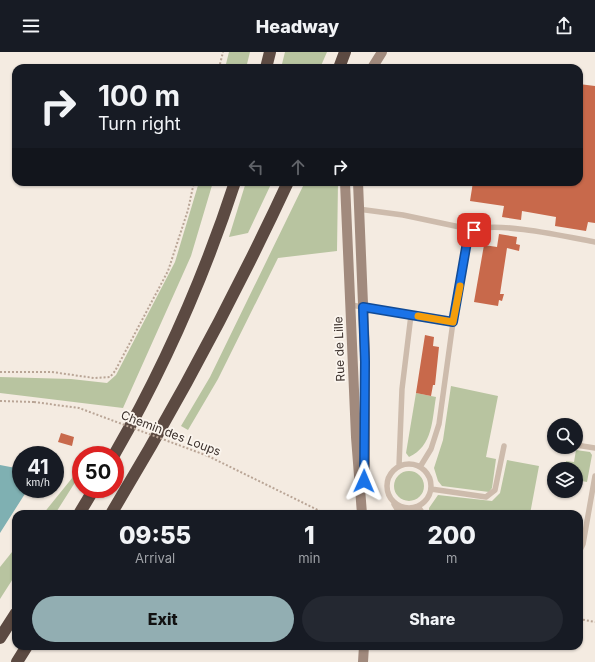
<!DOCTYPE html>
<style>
:root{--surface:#171b24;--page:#242831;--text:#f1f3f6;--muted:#9ea1a6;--accent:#92aeb2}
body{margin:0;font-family:Inter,sans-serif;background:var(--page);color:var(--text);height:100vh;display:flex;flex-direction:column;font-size:15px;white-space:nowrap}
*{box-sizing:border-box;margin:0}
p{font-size:13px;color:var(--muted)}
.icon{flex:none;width:22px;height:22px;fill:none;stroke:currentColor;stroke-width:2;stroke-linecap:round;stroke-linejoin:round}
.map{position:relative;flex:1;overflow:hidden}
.side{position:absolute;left:12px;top:458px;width:571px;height:140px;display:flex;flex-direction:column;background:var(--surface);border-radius:12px;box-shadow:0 1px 3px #0004}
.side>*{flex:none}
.banner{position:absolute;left:12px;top:12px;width:571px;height:122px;border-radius:12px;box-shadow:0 1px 3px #0004;background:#171b24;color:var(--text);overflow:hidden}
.controls{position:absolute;left:547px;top:366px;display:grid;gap:8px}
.controls a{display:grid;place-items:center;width:36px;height:36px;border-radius:50%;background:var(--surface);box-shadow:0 1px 3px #0004;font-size:20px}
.speed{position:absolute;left:12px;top:394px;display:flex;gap:8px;font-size:20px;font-weight:700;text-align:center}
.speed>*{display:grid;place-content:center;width:52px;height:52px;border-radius:50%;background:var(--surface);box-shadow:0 1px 3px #0004;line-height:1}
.speed small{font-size:10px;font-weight:400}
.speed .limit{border:6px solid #d22;background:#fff;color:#111}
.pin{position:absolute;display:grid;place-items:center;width:34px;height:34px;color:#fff;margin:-17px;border-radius:8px;box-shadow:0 2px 6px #0006}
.me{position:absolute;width:44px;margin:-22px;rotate:1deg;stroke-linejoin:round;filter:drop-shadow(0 0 3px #0008)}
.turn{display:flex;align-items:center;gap:14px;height:84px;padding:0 20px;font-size:18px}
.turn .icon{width:52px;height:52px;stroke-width:2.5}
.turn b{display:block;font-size:28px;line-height:34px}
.lanes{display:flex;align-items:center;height:38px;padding:0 20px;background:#0003;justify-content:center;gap:20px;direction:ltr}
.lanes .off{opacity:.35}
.eta{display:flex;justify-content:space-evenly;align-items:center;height:68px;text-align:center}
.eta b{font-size:24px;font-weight:800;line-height:28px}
.cta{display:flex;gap:8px;margin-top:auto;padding:8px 20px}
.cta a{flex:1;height:46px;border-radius:24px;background:var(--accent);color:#111;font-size:16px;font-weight:800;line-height:46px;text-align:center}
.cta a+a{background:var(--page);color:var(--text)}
header{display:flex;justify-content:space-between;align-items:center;height:52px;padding:0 20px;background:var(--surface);font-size:18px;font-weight:800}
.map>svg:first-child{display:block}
</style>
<header><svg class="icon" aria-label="menu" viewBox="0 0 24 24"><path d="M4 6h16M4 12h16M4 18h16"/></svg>Headway<svg class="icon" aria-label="share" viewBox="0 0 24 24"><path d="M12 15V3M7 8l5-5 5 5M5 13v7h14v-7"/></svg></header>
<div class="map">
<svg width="595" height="610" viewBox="0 0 595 610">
<rect width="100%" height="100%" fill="#f4ebe1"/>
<path fill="#b8c4a0" d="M229,0H250L246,16H225Z
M285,0H327L320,16H281Z
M199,130H213L191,204L123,356L0,341V325L71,327L107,331L116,323L175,210Z
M246,130H272L248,181L229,185Z
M305,130H338L337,199L278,206L218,327L188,378L181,374L210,325Z
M451,334L498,344L486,405L496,407L492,436L489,440L442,434L438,429L434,416L443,388Z
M416,341L436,345C432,368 433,394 409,405L406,401Z
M576,398L590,400L592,403L587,430L576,428V417H565L566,409L574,410Z
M507,408L539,414L530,462H429V456L438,443L492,449L500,441Z
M81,415V421L55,462H43Z
M394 434a15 15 0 1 1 30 0a15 15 0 1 1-30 0Z
M16,495V522L0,547V515Z"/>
<path fill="#7fb0b2" d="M0,413L21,417V437H28L0,481Z"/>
<path fill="#c8694b" d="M579,32L595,34V171L588,170L586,179L555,174L556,165L522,159L521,168L502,165L504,154L470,149L473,130H579Z
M499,182L517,185L516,192L520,193L519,199L507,196L500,242H504L502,249L499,248L498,254L474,250L484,193L497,195Z
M425,283L434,285L433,294L439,295L435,333H433L431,344L416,341Z
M61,381L74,385L72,394L58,390Z"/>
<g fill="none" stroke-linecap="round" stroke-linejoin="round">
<path stroke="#b9a596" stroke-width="2" stroke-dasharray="2 2" stroke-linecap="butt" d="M219,16L223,0
M0,320H52L94,326L110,325L115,319L168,219L188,158L194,130
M0,349L34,350
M208,404L326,462
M579,567L595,570"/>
<path stroke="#cdbbac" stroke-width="5.5" d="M358,157L403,163L474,178
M351,253L453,270
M576,393L595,396
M387 434a22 22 0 1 1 44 0a22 22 0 1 1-44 0Z
M399,414L402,337L411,263
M420,415L431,397L439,372L453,270L467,191L474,178C497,169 568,185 595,190
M431,437L486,445L495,438L504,394
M394,452L400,462
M418,454L423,462
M579,500L583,492L595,424"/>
<path stroke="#a18a7d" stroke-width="10" d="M372,16L382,0
M345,130L356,385L362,462
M358,130L365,301V418
M363,610L364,594"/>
<path stroke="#5c4a42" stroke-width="12" d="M266,16L270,0
M339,16L345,0
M114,403C164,316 204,225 235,130
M79,462L94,437
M111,462C176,354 235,244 288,130
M0,586L16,561
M17,610L27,594"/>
<path stroke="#b9a596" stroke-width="2" stroke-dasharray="2 2" stroke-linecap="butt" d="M34,350L79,356L208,404"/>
</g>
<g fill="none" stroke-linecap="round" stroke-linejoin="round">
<g stroke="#114b97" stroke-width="10">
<path id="route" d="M364,429L365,310L363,255L453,270L467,190L474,178"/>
</g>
<use href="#route" stroke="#1a73e8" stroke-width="7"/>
<path stroke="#f59e0b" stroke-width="7" d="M418,264L453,270L460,234"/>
</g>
<g text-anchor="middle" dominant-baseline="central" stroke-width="3.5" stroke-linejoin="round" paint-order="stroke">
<g font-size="12" fill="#3b302b" stroke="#fbf5ee">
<text transform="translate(339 297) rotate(-92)">Rue de Lille</text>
<text transform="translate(171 381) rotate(21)">Chemin des Loups</text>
</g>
</g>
</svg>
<div class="controls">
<a><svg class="icon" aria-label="search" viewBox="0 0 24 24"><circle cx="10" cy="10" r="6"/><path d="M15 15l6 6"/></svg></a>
<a><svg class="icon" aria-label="layers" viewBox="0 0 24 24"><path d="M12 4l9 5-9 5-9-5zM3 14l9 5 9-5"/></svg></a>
</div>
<div class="speed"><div>41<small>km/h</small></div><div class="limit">50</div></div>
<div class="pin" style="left:474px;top:178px;background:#d93025"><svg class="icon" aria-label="arrive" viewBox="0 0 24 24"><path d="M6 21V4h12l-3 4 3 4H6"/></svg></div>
<svg class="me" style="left:364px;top:429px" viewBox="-20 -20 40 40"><path d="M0-17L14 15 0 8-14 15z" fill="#1a73e8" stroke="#fff" stroke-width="4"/></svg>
<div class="banner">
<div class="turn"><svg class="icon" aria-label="right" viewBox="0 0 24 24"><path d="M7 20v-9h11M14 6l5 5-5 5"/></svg><div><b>100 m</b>Turn right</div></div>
<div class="lanes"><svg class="icon off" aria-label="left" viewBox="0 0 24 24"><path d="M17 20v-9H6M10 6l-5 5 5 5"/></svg><svg class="icon off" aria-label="ahead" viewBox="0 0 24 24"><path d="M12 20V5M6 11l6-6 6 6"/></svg><svg class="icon" aria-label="right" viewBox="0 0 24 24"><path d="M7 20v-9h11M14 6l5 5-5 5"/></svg></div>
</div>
<section class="side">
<div class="eta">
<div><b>09:55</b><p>Arrival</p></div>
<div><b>1</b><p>min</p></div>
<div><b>200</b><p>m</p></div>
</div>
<div class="cta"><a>Exit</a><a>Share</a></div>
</section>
</div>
